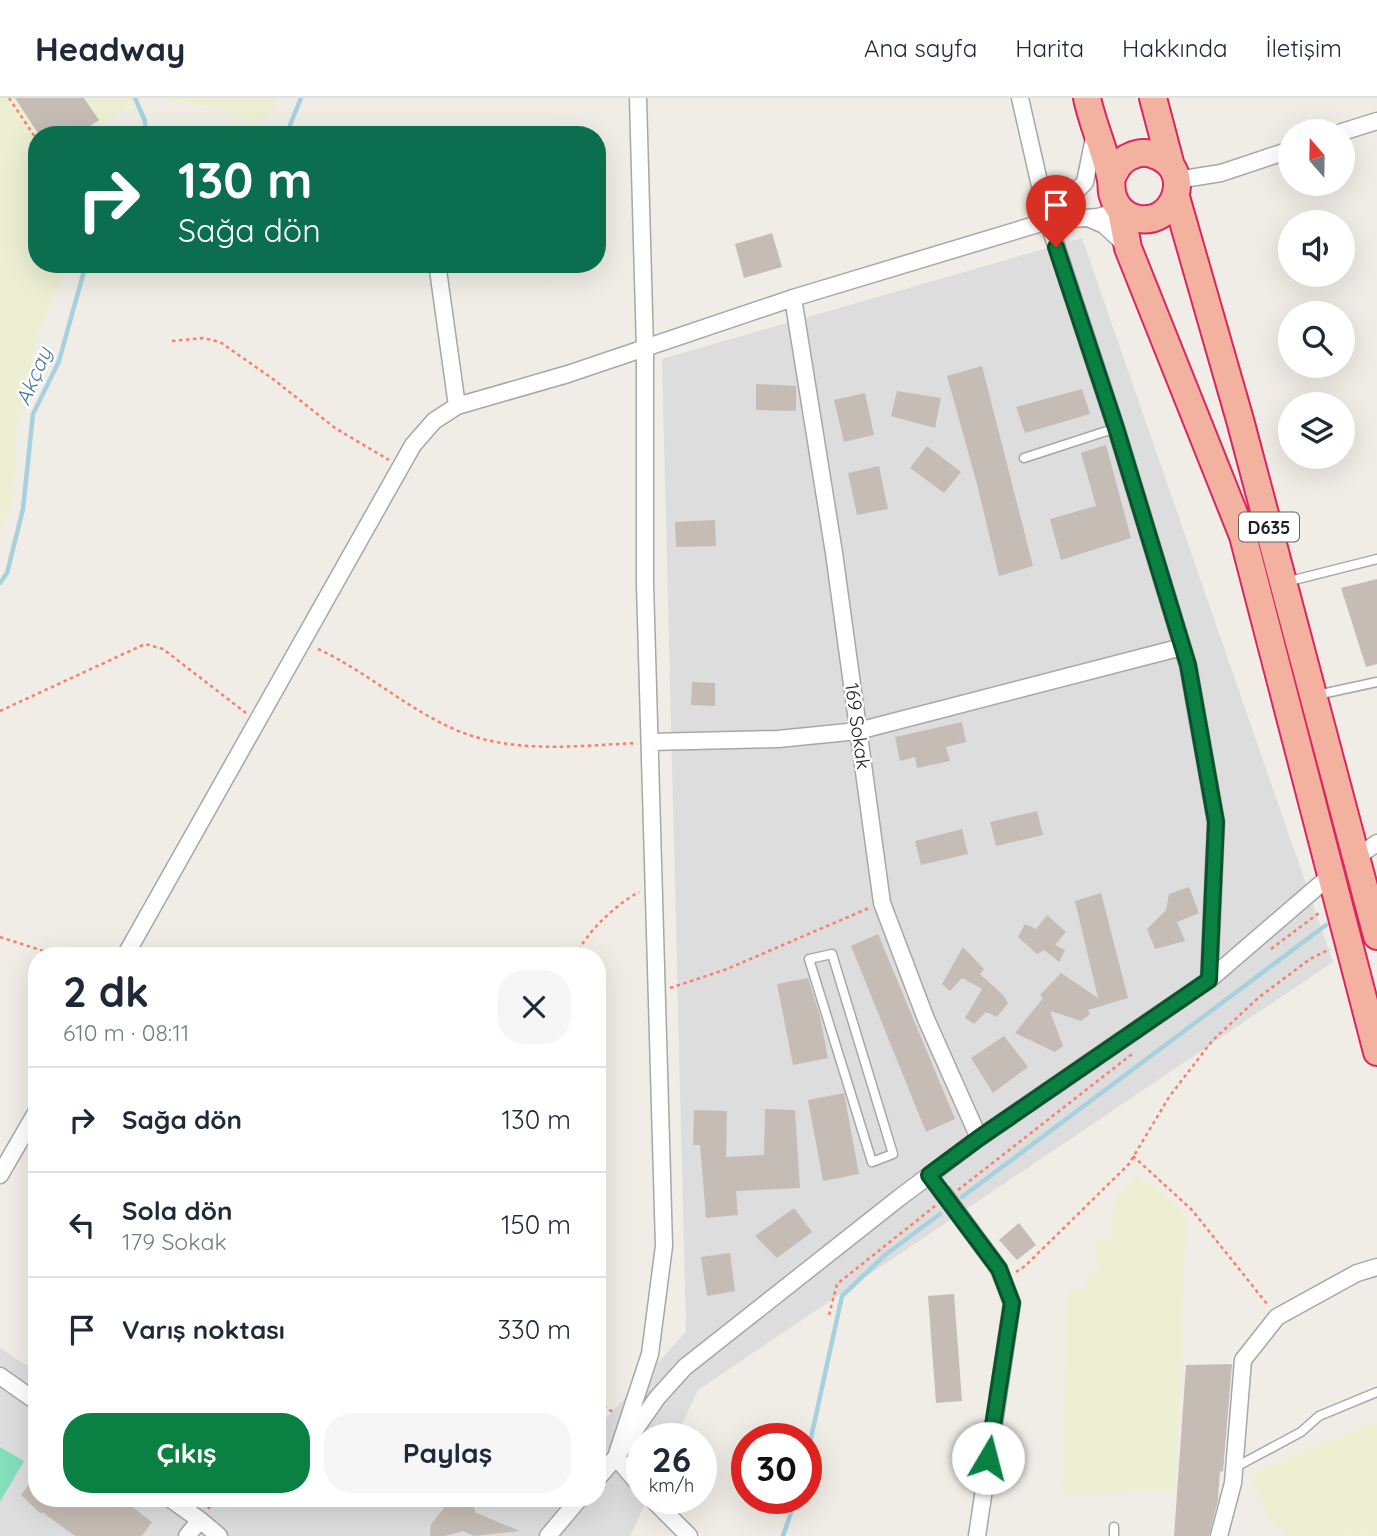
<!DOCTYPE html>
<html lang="tr">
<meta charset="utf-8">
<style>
:root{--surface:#fff;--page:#f6f6f7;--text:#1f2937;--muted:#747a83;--line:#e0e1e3;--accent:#0b8043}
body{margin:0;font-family:Quicksand,sans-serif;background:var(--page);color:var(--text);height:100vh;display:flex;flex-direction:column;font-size:26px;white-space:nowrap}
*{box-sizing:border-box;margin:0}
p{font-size:23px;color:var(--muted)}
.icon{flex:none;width:38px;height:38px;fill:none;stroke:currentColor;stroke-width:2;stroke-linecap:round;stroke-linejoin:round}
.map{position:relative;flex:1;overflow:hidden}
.panel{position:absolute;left:28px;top:849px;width:578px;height:560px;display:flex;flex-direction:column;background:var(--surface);border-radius:28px;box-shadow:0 7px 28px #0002}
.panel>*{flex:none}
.hud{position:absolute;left:28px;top:28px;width:578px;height:147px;border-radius:28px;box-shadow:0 7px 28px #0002;background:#0b6e4f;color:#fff;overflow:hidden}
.needle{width:46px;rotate:340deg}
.controls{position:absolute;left:1278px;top:21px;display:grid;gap:14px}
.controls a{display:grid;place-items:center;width:77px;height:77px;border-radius:50%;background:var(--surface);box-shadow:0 7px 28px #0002;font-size:35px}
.speed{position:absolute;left:626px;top:1325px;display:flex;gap:14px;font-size:35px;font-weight:700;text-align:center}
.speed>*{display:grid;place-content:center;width:91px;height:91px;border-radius:50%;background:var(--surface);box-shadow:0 7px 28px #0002;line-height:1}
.speed small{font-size:18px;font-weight:400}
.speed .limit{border:10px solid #d22;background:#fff;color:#111}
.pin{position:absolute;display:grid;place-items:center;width:60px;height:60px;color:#fff;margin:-72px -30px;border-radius:50% 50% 50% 0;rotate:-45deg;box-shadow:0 0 7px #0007}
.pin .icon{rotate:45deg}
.me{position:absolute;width:77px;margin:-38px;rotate:8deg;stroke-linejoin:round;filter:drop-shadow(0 0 5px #0008)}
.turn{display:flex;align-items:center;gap:24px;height:147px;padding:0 35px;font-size:32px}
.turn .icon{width:91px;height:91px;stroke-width:2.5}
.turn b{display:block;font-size:49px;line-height:60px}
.round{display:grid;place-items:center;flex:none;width:74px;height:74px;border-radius:28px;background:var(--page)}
.overview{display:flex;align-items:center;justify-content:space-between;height:119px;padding:0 35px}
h1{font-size:42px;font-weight:700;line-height:52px}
.button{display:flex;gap:14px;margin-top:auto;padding:14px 35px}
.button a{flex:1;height:80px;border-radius:28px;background:var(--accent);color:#fff;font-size:28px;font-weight:700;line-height:80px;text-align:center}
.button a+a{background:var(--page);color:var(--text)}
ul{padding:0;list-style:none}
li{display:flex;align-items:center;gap:21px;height:105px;padding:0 35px;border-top:2px solid var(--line)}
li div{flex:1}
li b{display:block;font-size:26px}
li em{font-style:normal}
header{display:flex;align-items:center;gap:42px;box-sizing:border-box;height:98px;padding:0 35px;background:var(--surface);border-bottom:2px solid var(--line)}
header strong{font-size:33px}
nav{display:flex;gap:38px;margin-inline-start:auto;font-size:24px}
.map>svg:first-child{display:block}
</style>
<header>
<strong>Headway</strong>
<nav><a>Ana sayfa</a><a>Harita</a><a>Hakkında</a><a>İletişim</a></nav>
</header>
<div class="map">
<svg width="1377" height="1438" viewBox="0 0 1377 1438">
<rect width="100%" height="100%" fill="#f0ede6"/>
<path fill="#dedddd" d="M1082,140L1333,864L698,1292L675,1340H642V1400H648L630,1438H0V1250L37,1274V1400H597V1330L686,1234L662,261Z"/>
<path fill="#ecefd2" d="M0,0H145L96,29L92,37H37V166H67L38,236L16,327L15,377L9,416L0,430Z
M164,0H276L273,14L254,24L214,9Z
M1136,1080L1162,1094L1186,1119L1176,1392L1063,1396L1066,1194L1087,1192V1177L1097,1176L1096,1143L1111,1141L1113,1103Z
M1377,1324V1437L1286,1438L1266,1418L1251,1376Z"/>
<path fill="#84dfbd" d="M0,1349L24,1363L0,1404Z"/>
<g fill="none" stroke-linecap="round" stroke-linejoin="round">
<path stroke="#a7d1de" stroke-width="4.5" d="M135,0L145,23L146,37
M286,37L301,0
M0,485L7,475L23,411L33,316L59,263L86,166
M962,1099L1326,827
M807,1358L842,1198L885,1157L940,1116
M783,1438L796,1400"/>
</g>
<path fill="#c5bdb5" d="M15,0H84L99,22L77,37H39Z
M772,135L782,169L744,180L735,146Z
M982,268L1033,468L999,478L977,386L947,278Z
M756,286L796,288V313L756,312Z
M1082,291L1090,316L1025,335L1016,309Z
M897,293L941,300L935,330L891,318Z
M865,295L874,337L844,344L834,302Z
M1106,347L1131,440L1061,462L1050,421L1096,408L1081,355Z
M927,348L961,374L944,395L910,370Z
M879,368L888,411L857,417L848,375Z
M715,422L716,448L676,449L675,424Z
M1377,481V566L1366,569L1341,490Z
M692,584L715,585V608L691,607Z
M962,624L966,644L946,649L950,663L917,670L915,659L900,663L895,639Z
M1037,713L1043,737L996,748L990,724Z
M962,731L968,756L921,767L915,743Z
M1189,789L1199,815L1177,824L1185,843L1155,851L1147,831L1166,812L1169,796Z
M1101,795L1128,900L1088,912L1090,916L1081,923L1050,913L1063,948L1055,954L1015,935L1043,900L1040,897L1061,875L1098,900L1075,803Z
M1047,817L1066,834L1055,847L1065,852L1059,864L1044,852L1037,856L1018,839L1025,826L1036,831Z
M878,836L955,1021L926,1034L851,848Z
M963,849L984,871L980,876L1003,897L1008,905L997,919L986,914L974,926L965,920L982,891L962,880L950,893L942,886Z
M808,880L820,918L828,960L793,967L777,886Z
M1004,938L1028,969L993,995L971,960Z
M844,995L859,1076L823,1083L808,1002Z
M765,1011L795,1012L800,1090L736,1093L738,1117L706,1120L700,1047H693L694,1012L727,1013L726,1059L764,1057Z
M794,1110L812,1134L777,1160L755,1138Z
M1019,1125L1036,1147L1017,1162L999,1142Z
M730,1155L735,1193L707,1198L701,1159Z
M954,1196L962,1303L936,1305L928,1198Z
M1232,1266L1223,1374L1220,1373L1218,1402L1209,1438H1174L1186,1267Z
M37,1376V1400H105L118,1410L123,1402L152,1424L142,1438H75L42,1414L41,1416L21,1397Z
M452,1400H470L476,1415L520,1433L474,1438L463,1433L445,1438H430L431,1426Z"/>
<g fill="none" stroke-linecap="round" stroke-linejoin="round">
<g stroke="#a7a7a7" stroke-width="11">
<path id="service" d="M1024,360L1116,330
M1286,484L1377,461
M1317,597L1377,584
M832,856L893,1056L872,1064L809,861Z
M1234,1370L1301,1334L1319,1318L1377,1294
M1114,1438V1429"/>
</g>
<g stroke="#a7a7a7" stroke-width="19">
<path id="minor" d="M1020,0L1048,123L1116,330L1188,567L1216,724L1209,882
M1342,34L1377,23
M1177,82L1221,75L1290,52
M1088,120L1104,127L1128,149
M1048,123L1085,84L1094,40
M438,172L457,308
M793,200L834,455L882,805L926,921L979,1040
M650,644L778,641L858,633L1182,549
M1357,759L1377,745
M125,858L413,347L434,323L457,308L568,276L793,200L1048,123L1098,119L1121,112
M0,1077L37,1013
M960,1118L999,1171L1012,1205L977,1438
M0,1278L37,1304
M597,1381L616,1359L650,1256L664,1148L645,486V251L638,0
M642,1390L616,1359L657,1300L685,1269L899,1100L979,1040L1209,882L1331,777
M169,1400L200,1422
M651,1400L689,1438
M187,1438L200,1422L219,1438
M548,1438L580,1400
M1219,1438L1233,1385L1243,1262L1277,1219L1357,1175L1377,1169"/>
</g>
<g stroke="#db2662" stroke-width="30">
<path id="trunk" d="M1087,0C1093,28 1106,55 1111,82C1112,88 1111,93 1113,98C1116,109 1124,117 1135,120C1174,131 1195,73 1157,58C1149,54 1139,54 1131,58C1120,62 1115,72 1111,82
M1153,0L1171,68
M1176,99L1240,322L1377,838
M1121,112L1128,150L1243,438L1377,954"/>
</g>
<path stroke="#fa7e6e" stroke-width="2.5" stroke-dasharray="3.5 3.5" stroke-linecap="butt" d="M9,0L37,42
M172,243L203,240L220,244L273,281L335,330L389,362
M318,551C366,573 407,611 456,632C512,656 577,648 636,645
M0,613L145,546L163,551L246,615
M0,839L56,857L98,858
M1271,851L1319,815
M575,858C588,833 615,807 639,794
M670,890L727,871L869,810
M1133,1058L1192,1112L1267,1206
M958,1092L1132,956
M1016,1174L1025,1168L1129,1066L1169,999L1212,943L1258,900L1310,861L1330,851
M829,1217L837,1186L935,1108
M597,1305L615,1315
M208,1411L216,1400"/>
<use href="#service" stroke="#fff" stroke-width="8"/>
<use href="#minor" stroke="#fff" stroke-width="16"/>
<use href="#trunk" stroke="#f2b29f" stroke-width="26"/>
<g stroke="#a7a7a7" stroke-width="19" stroke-linecap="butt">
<path id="minor-bridge" d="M942,1093L960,1118"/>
</g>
<use href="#minor-bridge" stroke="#fff" stroke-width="16"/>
</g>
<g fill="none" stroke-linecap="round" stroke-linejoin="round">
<g stroke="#07532c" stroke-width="18">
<path id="route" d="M988,1360L1012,1205L999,1171L929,1077L979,1040L1209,882L1216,724L1188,567L1116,330L1056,149"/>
</g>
<use href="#route" stroke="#0b8043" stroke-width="12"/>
</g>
<g text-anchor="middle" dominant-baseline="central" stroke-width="5" stroke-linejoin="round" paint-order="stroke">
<rect fill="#fff" stroke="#636363" stroke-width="2" x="1239" y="414.5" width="60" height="29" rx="5"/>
<g font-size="18" font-weight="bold" fill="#202020">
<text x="1269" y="429">D635</text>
</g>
<g font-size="19" fill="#202020" stroke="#fff">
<text transform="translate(858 628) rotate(82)">169 Sokak</text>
</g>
<g font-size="21" font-style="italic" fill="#4878a8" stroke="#fff">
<text transform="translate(33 278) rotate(-67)">Akçay</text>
</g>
</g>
</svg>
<div class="controls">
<a><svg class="needle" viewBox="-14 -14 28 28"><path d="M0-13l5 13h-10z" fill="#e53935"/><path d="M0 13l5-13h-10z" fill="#747a83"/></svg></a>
<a><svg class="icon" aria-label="sound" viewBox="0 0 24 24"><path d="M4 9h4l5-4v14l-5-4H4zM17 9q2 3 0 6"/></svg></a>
<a><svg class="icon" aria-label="search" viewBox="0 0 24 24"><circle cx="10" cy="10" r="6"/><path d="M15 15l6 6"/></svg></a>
<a><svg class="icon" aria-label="layers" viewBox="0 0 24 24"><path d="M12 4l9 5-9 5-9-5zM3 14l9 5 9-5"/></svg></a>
</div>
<div class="speed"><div>26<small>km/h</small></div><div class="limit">30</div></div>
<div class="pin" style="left:1056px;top:149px;background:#d93025"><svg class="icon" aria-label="arrive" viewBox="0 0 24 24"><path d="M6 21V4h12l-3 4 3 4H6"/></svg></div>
<svg class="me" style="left:988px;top:1360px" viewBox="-20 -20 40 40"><circle r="19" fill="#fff"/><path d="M0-13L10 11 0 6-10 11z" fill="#0b8043"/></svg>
<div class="hud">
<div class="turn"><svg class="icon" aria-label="right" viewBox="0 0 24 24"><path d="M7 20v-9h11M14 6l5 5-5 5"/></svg><div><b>130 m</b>Sağa dön</div></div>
</div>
<section class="panel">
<div class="overview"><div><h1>2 dk</h1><p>610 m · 08:11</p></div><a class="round"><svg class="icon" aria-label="close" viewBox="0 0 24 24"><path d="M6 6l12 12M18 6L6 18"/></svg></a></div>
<ul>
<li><svg class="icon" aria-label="right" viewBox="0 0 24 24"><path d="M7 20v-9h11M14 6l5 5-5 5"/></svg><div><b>Sağa dön</b></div><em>130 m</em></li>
<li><svg class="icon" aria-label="left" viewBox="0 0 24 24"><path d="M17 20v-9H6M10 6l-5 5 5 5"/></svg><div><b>Sola dön</b><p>179 Sokak</p></div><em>150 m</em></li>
<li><svg class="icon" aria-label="arrive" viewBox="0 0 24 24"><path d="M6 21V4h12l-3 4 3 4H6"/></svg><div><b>Varış noktası</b></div><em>330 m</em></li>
</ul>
<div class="button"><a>Çıkış</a><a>Paylaş</a></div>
</section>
</div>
